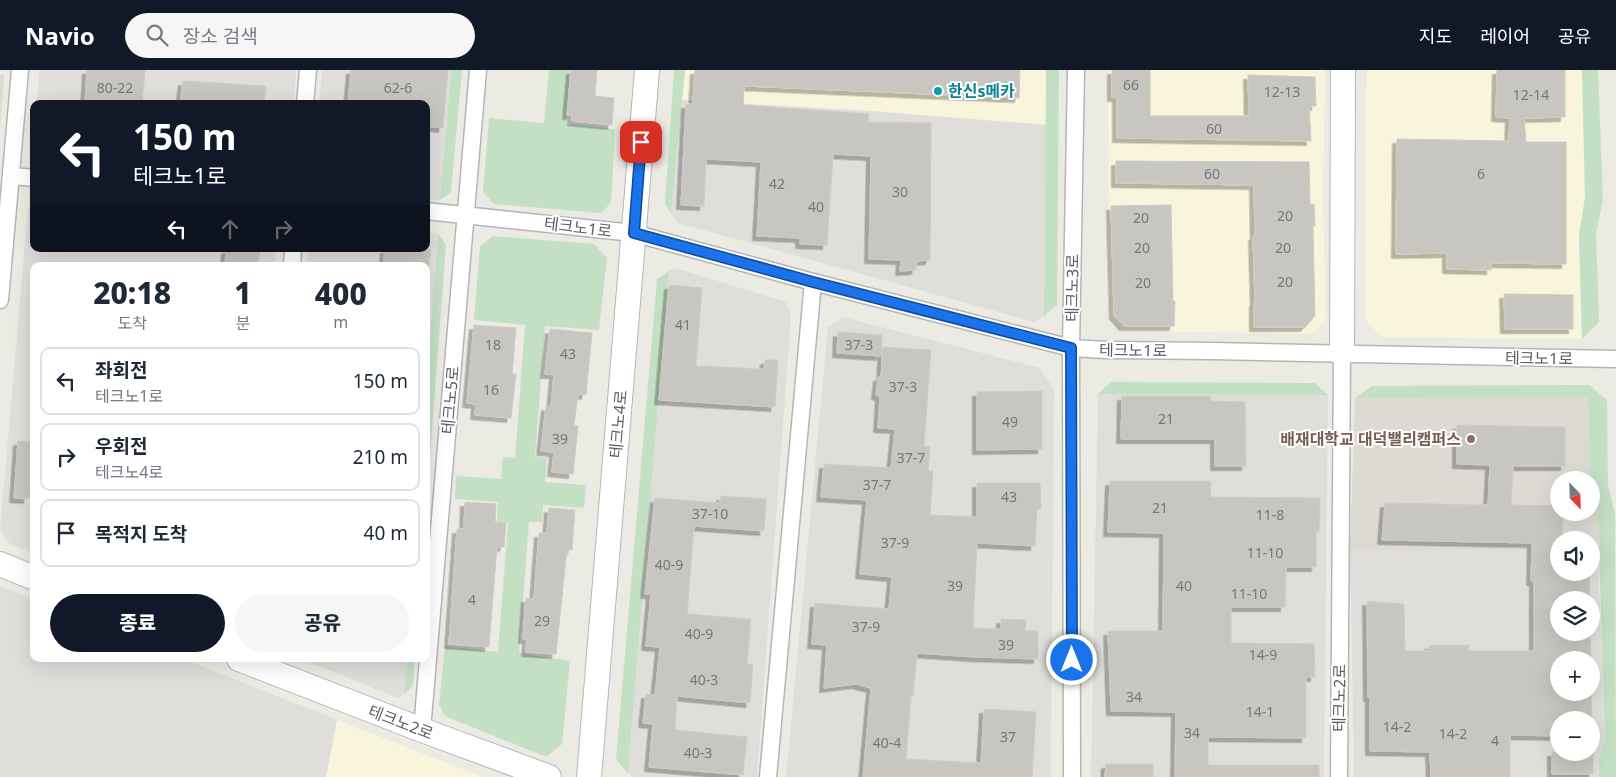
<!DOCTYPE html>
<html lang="ko">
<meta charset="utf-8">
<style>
:root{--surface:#fff;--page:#f6f6f7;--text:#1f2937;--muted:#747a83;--line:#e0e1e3;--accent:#111827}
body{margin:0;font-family:"Noto Sans","Noto Sans KR",sans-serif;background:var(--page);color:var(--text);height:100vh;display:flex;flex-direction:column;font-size:19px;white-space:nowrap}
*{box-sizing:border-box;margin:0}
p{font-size:16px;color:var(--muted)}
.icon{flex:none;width:28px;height:28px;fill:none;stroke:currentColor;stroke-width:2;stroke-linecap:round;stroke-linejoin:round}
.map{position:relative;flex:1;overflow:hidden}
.sheet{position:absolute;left:30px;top:192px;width:400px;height:400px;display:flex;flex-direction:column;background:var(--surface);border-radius:10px;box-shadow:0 5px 20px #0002}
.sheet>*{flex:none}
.guide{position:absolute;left:30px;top:30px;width:400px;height:152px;border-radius:10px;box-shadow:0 5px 20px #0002;background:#111827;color:#fff;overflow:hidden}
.needle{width:32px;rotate:157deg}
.controls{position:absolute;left:1550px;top:401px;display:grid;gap:10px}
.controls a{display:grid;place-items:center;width:50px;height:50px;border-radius:50%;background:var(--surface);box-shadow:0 5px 20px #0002;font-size:25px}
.pin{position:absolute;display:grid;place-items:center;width:42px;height:42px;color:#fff;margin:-21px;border-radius:10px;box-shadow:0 2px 8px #0006}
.me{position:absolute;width:55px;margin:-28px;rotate:0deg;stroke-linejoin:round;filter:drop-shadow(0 0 4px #0008)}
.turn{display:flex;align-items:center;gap:18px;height:105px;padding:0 20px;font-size:22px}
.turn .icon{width:65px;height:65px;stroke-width:2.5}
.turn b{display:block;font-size:35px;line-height:42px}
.lanes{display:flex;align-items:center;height:48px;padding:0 20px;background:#0003;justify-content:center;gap:25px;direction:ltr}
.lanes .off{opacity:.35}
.eta{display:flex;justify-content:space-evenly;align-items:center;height:85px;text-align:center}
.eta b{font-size:30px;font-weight:800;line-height:35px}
.cta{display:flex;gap:10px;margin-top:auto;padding:10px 20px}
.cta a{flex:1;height:58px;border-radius:30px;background:var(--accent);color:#fff;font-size:20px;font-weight:800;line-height:58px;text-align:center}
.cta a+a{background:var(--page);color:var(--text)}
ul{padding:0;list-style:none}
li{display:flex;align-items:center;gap:15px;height:68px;margin:0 10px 8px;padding:0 10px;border:2px solid var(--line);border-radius:10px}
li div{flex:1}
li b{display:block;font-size:19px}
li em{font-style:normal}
header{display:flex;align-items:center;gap:30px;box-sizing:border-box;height:70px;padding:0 25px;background:var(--accent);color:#fff}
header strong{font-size:24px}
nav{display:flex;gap:28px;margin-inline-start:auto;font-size:18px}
.search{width:350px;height:45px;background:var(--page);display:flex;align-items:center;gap:12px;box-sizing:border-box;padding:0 18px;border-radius:28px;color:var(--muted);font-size:19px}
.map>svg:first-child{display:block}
</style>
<header>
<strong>Navio</strong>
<div class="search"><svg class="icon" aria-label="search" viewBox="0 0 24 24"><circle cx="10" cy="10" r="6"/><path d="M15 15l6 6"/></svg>장소 검색</div>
<nav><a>지도</a><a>레이어</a><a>공유</a></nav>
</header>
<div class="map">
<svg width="1616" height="707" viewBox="0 0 1616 707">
<defs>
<filter id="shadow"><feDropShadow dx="-4.5" dy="4.5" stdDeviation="0" flood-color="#0004"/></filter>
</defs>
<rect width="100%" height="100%" fill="#ecebe3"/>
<path fill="#f9f4dc" d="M685,0H1046V55L870,41L682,30Z
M1108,0H1325L1323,130L1326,251L1312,264L1122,261L1109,247Z
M1367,0H1582L1585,128L1579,165L1582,269L1381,267L1366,250L1365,64Z
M337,650L483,707H326Z"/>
<path fill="#e0dedb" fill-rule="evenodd" d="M39,0H296L294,34H37Z
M322,0H451L440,130L426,129V34H319Z
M682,30L870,41L1046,55L1044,246L1034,252L678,153L671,143Z
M34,134V179H276L275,196H34V484L9,474L0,460L28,139Z
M426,163L438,164L426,322V196H307L308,179H426Z
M676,198L786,232L791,246L757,707H633L628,703L669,201Z
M843,247L1040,298L1054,319L1051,707H786L828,257Z
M1098,324L1328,325L1324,707H1091Z
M1350,480L1559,481V502H1591V482H1598L1605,669L1599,689V707H1354ZM1559,530H1591V562H1559ZM1559,590H1591V622H1559ZM1559,650H1591V682H1559Z
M0,516L34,529V589H184L337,650L326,707H0Z
M301,589H407L404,624L398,628Z"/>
<path fill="#dcdad2" d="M0,5H4L0,60Z
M1588,327L1590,410H1559V442H1591V422L1598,449V482H1591V470H1559V481L1350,480L1355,328Z"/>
<path fill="#c3e0c5" d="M451,0H462L451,122L440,130Z
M549,0H570L566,54L615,59L611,133L601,143L494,134L483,122L489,48L544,53Z
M674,0H685L671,143L665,134Z
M1046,0H1059L1057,235L1044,246Z
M1582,0H1598L1603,129L1596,164L1599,252L1582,269L1579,165L1585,128Z
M438,164L446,175L426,438V322Z
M493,166L594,174L607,188L599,260L545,256L535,387L547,388L545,412L586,415L584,438L543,435L542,452H529L519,583L570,591L562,674L546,687L445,646L439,635L445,576L498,582L508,453L497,452L498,432L455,429L456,406L501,409L503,387L515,388L525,255L474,250L480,176Z
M669,201L628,703L616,689L657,209Z
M1111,312L1315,313L1328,325L1098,324Z
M1589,315L1607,330L1608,416L1615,444L1616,707H1599V689L1605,669L1598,450L1591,422V410H1590L1588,327L1355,328L1372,316Z
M407,589H415L413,616L404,624Z"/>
<path fill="#c7c6c0" stroke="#d0ccc3" filter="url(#shadow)" d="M87,0H145L142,34H85Z
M351,0H448L443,58L426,56V34H348Z
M571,0H597L595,26L614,28L612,55L572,51V45H567Z
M695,0H1020L1019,28L744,16L743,35L869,44L868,52L931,53L930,190L917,191L916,200L900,201L901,190L869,189L871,86L833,84L827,175L800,174V168L757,166L761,92L706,89L704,136L681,135L686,34H693Z
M1112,0H1150V46H1249L1248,5L1315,7L1316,36H1309L1311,71L1117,68V27H1112Z
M1497,0H1565V47L1524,48L1526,72H1566V194L1491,193V200L1447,199V183L1396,184L1397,69L1509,71L1510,48L1496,47Z
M183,11L266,16L264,34H180Z
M1116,91L1309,92L1310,134H1314L1315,156H1313L1315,246L1305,257H1254V232H1255L1253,166H1255L1254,115L1116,113Z
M1171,135L1173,231H1175L1174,256H1124L1114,245L1111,136Z
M226,179H260L258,196H225Z
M385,179H431L429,196H383Z
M669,215L702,218L696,296L764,299L765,290H778L775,337L659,330Z
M1504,224L1573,225V259H1505Z
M474,255L516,258L512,304H516L511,348L475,345L476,334L467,333Z
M550,259L592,263L586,325L578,324L574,355L578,356L573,404L552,402L554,382L541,381L546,336L551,337L554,304H545Z
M838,262L882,265L881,286L837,283Z
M883,277L931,280L924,376L930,377L928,401H933L930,445L977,447V413H1040L1041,439H1037L1035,476L977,473L973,558L1001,559V549L1026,550L1025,561H1038V589L974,587L917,583L913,626H911L906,689L981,693L984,639L1036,642L1032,707H863L871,618L856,614L824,618L827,575L812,574L815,533L889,539L892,507L860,504L867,430L821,427L824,394L891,398L895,359L878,358L880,326L876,325L878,307H881Z
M1042,321V379L977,380V322Z
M1122,326H1211V331L1245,332L1246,396H1215V369H1121Z
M1457,355L1565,357V396H1513L1511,435L1559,436V442H1563L1562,470H1559V502H1589L1590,530H1559V562H1590L1591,590H1559V622H1591L1592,650H1559V666L1510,665V707H1431L1430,682L1370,681V627H1368L1367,531L1404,534L1405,581H1429V575H1469L1468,581H1534V511H1531L1532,473L1382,470L1385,433L1488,435L1490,395L1457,394Z
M18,371L34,372V422H29L28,429L14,428Z
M1110,411H1211L1210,427L1320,428L1319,462H1316V497H1286L1285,537H1231V573L1314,574L1315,607H1306V668L1208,667V695H1319V707H1175L1176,642L1111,641L1108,561H1163L1164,463L1108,462Z
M721,426L766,429L764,461L694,456L687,544L751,549L747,594H753L750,633L677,626L675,660L747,667L743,705L649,697L653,654L643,653L646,624L655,625L660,577L646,576L651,524H645L655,428L720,433Z
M465,432L496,434L495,452L506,453L504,477H497L489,577L449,574L457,459H464Z
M549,438L575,440L572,480L567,479L556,584L526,582L527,569H523L526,528L534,529L539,463H547Z
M1552,682H1593V704H1552Z
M1106,694H1153V707H1105Z"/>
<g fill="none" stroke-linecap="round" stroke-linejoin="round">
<g stroke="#b4b5b9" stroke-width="19">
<path id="minor" d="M305,34L308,0
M11,106L34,108
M426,141L633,163L813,212L1071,278L1107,280L1212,281L1616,289
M292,196L293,179
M0,230L20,0
M422,660L478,0
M768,707L813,212
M1072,707L1071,278L1076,0
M1339,707L1342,284"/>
</g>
<g stroke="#b5b7bc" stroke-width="26">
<path id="secondary" d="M1342,284L1343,0
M0,494L34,508
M239,589L422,660L549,707
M589,707L647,0"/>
</g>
<use href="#minor" stroke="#fff" stroke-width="16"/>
<use href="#secondary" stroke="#fff" stroke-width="24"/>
</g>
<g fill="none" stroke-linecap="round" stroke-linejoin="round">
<g stroke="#114b97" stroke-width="12">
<path id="route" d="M641,72L634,163L813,212L1071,278L1072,590"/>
</g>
<use href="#route" stroke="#1a73e8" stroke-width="9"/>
</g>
<circle fill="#0f9aa8" stroke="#fff" stroke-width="2" cx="938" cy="21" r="5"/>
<circle fill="#8d6e63" stroke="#fff" stroke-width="2" cx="1471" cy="369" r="5"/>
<g text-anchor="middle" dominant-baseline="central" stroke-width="4" stroke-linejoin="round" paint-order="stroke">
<g font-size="14" fill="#76787a">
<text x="1131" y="14">66</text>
<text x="115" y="17">80-22</text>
<text x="398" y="17">62-6</text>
<text x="1282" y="21">12-13</text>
<text x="1531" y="24">12-14</text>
<text x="1214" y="58">60</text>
<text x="1212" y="103">60</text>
<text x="1481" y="103">6</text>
<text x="777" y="113">42</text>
<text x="900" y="121">30</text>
<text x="816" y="136">40</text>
<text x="1285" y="145">20</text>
<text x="1141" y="147">20</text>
<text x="1142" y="177">20</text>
<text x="1283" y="177">20</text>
<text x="1285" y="211">20</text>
<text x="1143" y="212">20</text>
<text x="683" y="254">41</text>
<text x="493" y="274">18</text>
<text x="859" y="274">37-3</text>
<text x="568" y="283">43</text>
<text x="903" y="316">37-3</text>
<text x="491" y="319">16</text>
<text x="1166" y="348">21</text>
<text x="1010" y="351">49</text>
<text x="560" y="368">39</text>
<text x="911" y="387">37-7</text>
<text x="877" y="414">37-7</text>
<text x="1009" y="426">43</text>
<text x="1160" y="437">21</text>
<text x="710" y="443">37-10</text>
<text x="1270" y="444">11-8</text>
<text x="895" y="472">37-9</text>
<text x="1265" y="482">11-10</text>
<text x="669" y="494">40-9</text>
<text x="955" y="515">39</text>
<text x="1184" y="515">40</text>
<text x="1249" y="523">11-10</text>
<text x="472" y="529">4</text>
<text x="542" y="550">29</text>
<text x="866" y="556">37-9</text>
<text x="699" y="563">40-9</text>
<text x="1006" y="574">39</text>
<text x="1263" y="584">14-9</text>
<text x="704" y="609">40-3</text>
<text x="1134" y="626">34</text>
<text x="1260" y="641">14-1</text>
<text x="1397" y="656">14-2</text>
<text x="1192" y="662">34</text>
<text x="1453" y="663">14-2</text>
<text x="1008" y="666">37</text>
<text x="1495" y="670">4</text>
<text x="887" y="672">40-4</text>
<text x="698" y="682">40-3</text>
</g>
<g font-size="16" font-weight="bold" fill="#0d838f" stroke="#fff" text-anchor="start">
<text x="948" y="21">한신s메카</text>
</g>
<g font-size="16" fill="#5b5e62" stroke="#fff">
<text transform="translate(578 157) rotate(7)">테크노1로</text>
<text transform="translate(1072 218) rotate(-89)">테크노3로</text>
<text transform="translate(1133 280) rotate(1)">테크노1로</text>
<text transform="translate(1539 288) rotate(1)">테크노1로</text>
<text transform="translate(450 330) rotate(-85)">테크노5로</text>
<text transform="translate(618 354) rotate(-85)">테크노4로</text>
<text transform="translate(1339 628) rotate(-89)">테크노2로</text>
<text transform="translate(401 652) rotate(21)">테크노2로</text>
</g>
<g font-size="16" font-weight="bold" fill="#785e54" stroke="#fff" text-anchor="end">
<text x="1461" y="369">배재대학교 대덕밸리캠퍼스</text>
</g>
</g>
</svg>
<div class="controls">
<a><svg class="needle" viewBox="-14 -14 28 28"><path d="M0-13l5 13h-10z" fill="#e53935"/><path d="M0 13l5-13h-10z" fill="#747a83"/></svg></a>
<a><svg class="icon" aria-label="sound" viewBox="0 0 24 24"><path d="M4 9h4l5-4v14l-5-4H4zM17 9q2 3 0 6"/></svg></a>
<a><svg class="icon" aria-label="layers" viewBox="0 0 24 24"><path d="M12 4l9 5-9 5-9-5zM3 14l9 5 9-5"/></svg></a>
<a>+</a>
<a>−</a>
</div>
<div class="pin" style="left:641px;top:72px;background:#d93025"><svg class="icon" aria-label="arrive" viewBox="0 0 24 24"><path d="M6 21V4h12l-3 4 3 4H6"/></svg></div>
<svg class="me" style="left:1072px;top:590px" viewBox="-20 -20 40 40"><circle r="17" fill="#1a73e8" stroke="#fff" stroke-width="3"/><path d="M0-11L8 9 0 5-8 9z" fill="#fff"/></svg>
<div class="guide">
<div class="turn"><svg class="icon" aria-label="left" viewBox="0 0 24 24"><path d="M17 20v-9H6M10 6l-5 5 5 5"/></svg><div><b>150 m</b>테크노1로</div></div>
<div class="lanes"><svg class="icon" aria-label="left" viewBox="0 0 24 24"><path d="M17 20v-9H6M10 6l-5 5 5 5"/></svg><svg class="icon off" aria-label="ahead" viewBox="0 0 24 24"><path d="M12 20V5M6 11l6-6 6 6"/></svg><svg class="icon off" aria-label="right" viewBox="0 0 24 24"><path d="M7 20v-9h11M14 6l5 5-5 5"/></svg></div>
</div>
<section class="sheet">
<div class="eta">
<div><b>20:18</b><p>도착</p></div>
<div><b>1</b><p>분</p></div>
<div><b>400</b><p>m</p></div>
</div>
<ul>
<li><svg class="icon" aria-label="left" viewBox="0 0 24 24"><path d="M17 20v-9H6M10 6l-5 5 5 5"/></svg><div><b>좌회전</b><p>테크노1로</p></div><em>150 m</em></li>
<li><svg class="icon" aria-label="right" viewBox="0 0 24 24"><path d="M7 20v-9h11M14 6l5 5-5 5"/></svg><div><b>우회전</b><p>테크노4로</p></div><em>210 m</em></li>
<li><svg class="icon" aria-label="arrive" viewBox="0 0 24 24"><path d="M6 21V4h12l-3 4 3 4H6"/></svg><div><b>목적지 도착</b></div><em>40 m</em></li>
</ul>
<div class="cta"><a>종료</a><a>공유</a></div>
</section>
</div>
